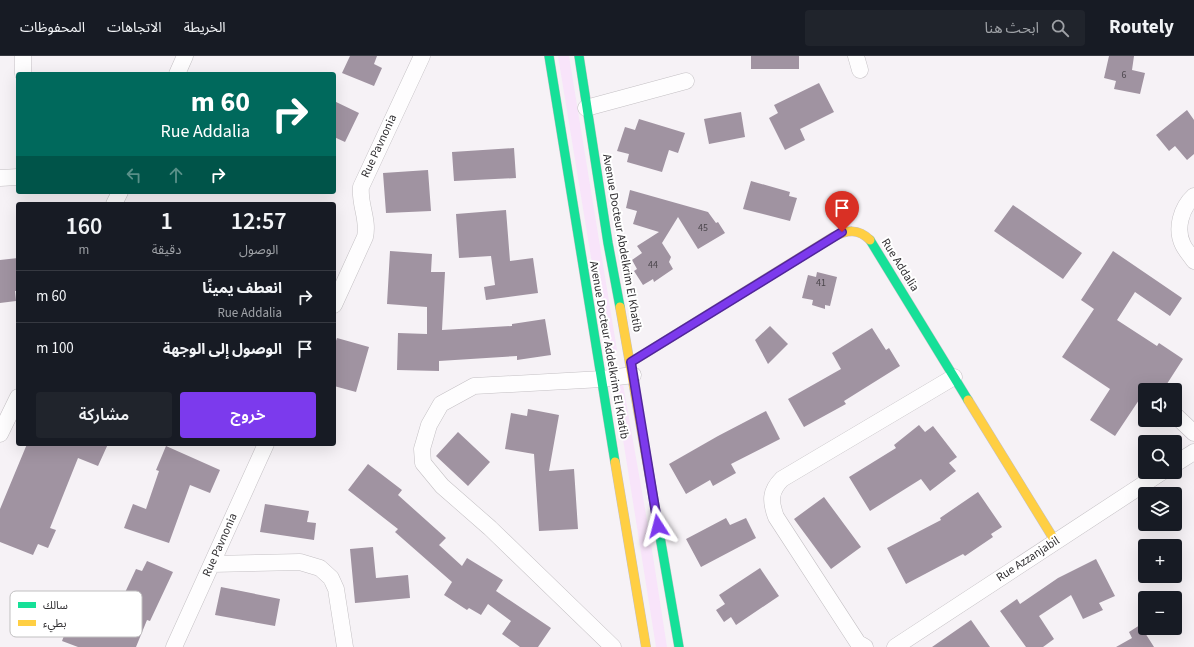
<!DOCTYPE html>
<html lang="ar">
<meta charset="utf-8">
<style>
:root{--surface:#171b24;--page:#20242c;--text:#f1f3f6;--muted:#9ea1a6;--line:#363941;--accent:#7c3aed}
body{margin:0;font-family:"Source Sans 3","Noto Sans Arabic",sans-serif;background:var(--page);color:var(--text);direction:rtl;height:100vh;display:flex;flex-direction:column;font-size:15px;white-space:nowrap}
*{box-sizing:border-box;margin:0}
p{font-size:13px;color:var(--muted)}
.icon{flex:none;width:22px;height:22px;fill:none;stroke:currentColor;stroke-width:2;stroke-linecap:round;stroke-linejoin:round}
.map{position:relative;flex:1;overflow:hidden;direction:ltr}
.drawer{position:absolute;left:16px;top:146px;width:320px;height:244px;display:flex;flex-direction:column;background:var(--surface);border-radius:4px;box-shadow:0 4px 16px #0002;direction:rtl}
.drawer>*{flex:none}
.hud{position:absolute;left:16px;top:16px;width:320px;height:122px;border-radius:4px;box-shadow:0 4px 16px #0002;direction:rtl;background:#00695c;color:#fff;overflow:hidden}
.tools{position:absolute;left:1138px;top:327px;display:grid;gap:8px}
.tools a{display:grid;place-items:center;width:44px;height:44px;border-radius:4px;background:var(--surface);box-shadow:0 4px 16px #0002;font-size:20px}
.pin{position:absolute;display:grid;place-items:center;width:34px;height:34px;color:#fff;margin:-41px -17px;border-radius:50% 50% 50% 0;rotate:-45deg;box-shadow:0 0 4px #0007}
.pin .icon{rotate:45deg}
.me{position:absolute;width:44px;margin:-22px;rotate:351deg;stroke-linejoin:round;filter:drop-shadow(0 0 3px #0008)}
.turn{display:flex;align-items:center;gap:14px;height:84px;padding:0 20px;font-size:18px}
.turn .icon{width:52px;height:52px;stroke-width:2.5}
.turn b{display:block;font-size:28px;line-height:34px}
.lanes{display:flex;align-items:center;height:38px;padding:0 20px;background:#0003;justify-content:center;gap:20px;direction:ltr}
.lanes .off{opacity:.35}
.eta{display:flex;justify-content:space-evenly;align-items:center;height:68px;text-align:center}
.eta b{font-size:24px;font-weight:600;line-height:28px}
.button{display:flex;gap:8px;margin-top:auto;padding:8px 20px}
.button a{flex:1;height:46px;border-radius:4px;background:var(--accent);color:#fff;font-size:16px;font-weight:600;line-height:46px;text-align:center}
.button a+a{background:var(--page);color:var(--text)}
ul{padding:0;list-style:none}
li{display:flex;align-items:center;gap:12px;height:52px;padding:0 20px;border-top:1px solid var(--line)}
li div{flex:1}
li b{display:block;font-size:15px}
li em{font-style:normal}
header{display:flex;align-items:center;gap:24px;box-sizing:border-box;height:56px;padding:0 20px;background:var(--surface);border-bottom:1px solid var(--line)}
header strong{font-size:19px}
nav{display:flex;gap:22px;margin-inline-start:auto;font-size:14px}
.search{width:280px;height:36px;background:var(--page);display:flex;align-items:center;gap:10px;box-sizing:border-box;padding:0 14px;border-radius:4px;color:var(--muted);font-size:15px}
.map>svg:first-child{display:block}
</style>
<header>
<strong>Routely</strong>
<div class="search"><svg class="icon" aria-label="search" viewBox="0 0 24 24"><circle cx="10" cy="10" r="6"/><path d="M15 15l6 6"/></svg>ابحث هنا</div>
<nav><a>الخريطة</a><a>الاتجاهات</a><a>المحفوظات</a></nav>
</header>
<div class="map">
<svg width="1194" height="591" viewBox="0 0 1194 591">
<rect width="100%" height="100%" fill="#f6f2f6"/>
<path fill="#f8e4fa" d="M558,0H569L617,294L612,300L607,299Z
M623,328L650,481L667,591H656L615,333L616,329Z"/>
<path fill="#a093a1" d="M350,0H377L374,8L382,12L374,30L342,17Z
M751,0H799V13H751Z
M1109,0H1134L1132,14L1145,17L1140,38L1114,33L1116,25L1104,22Z
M819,27L834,56L800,73L805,84L785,94L769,62L778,57L774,49Z
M334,45L359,57L345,86L334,81Z
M1187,54L1194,64V98L1187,104L1175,90L1169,95L1156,79Z
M741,56L745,81L709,88L704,63Z
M639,63L685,77L678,97L669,94L662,116L627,106L629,98L617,95L625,71L635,74Z
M514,92L516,122L454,125L452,96Z
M428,114L431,155L386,157L383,117Z
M751,125L790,136L789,140L797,142L790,165L743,153Z
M630,134L708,156L716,167L718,166L725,177L698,193L678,161L662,187L671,201L669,206L673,213L654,226L653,223L643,229L634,215L637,213L632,204L642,197L637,190L659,176L633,168L637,155L626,152Z
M1013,149L1082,197L1063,223L994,175Z
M506,154L510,205L533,202L538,237L486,244L484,231L495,229L491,200L459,202L456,158Z
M390,195L432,198L431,216H445L442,274L512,270V268L545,263L551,299L517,304V300L439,305V315L397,314L398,277L427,278V251L387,248Z
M1113,195L1182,242L1170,260L1135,236L1117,264L1157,290L1159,287L1183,303L1163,334H1157L1149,329L1115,380L1090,364L1110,333L1062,301L1094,253L1081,244Z
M18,202V235H15L16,245L0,247V204Z
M817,216L837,221L830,250L825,249V253L812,249L813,244L802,242L808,219L816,221Z
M770,270L788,288L768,308L755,284Z
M872,272L886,294L889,292L900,310L844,345L846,348L804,371L788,343L841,313L832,297Z
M337,282L369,291L356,336L334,330V290Z
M528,353L559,359L549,415L574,413L578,473L539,475L534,398L505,393L511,357L527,360Z
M766,355L780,383L731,408L736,417L713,430L710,424L686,438L669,408L718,380Z
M919,369L925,376L933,370L957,401L949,407L956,415L930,435L921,423L870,455L849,421L896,392L894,389Z
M458,376L490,406L468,430L436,400Z
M27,388H108L98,410L78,402L50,472L56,474L48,492L38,488L33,499L0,486V453Z
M166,390L220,414L210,437L190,429L169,487L124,472L133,448L146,453L159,415L156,414Z
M368,408L402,434L398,439L446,482L439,489L462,510L467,502L503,524L496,535L551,572L538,591H520L502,578L511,565L488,548L481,559L469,552L467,554L444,539L452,526L395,476L398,473L348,434Z
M978,436L1002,471L991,478L993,481L965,500L963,498L906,528L887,492L941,464L940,462Z
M824,441L861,491L831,513L794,463Z
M265,448L309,455L307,466L316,467L314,484L260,476Z
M726,462L730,469L746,462L756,482L701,511L686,483Z
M373,491L376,522L408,519L410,542L355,547L350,493Z
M1096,503L1115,540L1099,547L1103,554L1083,563L1071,539L1039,560L1054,583L1043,591H1026L1000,555L1017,543L1020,548L1058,522Z
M147,505L173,516L150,565L147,564L136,591H78L62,585L67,572L76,575L86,549L114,560L136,513L142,515Z
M760,512L779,540L736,569L731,561L724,566L716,554L725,548L719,539Z
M221,531L280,543L275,570L215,559Z
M971,564L990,591H932Z
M1140,569L1154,591H1116L1132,582L1129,576Z"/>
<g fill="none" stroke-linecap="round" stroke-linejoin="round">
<g stroke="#c4c0c4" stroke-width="17">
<path id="street" d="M23,0V18
M856,0L860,14
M177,18L185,0
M586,52L686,25
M0,122L18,121
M1194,140C1181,152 1175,173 1183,189C1186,195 1191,200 1194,205
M114,148L120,136
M334,249L365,181C369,164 359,148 361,131L422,0
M1175,359L1194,377
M0,378L18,341
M1175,408L1194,396
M212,508L300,506L320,512L331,522L336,533L345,591
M174,591L266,388
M613,591L490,472L442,430L423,407L422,393L429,369L441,348L474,330L602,323L633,319
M865,591L858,587L776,461C770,445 770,435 782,423L954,321
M895,591L1162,416"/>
</g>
<g stroke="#c4c0c4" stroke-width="10">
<path id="fast" d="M549,0L615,406
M579,0L608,187L620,251
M870,184L968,344
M653,440L679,591"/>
</g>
<g stroke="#c4c0c4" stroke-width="10">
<path id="slow" d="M620,251L653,440
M631,306L833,181C847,174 858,172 870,184
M968,344L1055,485
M615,406L646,591"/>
</g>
<use href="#street" stroke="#fefdfe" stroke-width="16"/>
<use href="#fast" stroke="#16e098" stroke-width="9"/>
<use href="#slow" stroke="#ffcf43" stroke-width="9"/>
</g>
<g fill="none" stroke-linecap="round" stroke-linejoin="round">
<g stroke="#51269a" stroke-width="10">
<path id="route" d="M658,470L631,306L842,176"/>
</g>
<use href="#route" stroke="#7c3aed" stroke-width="7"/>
</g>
<g text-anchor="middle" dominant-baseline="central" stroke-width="4" stroke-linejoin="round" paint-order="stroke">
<g font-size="10" fill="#4c474d">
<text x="1124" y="19">6</text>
<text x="703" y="172">45</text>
<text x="653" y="209">44</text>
<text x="821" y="227">41</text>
</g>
<g font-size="12" fill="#302e31" stroke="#fff">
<text transform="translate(379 90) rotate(-65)">Rue Pavnonia</text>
<text transform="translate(622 187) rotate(80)">Avenue Docteur Abdelkrim El Khatib</text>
<text transform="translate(900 209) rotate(58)">Rue Addalia</text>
<text transform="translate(609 294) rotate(80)">Avenue Docteur Addelkrim El Khatib</text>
<text transform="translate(220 489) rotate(-66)">Rue Pavnonia</text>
<text transform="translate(1028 503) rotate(-33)">Rue Azzanjabil</text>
</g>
</g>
<rect x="10" y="535" width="132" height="46" rx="6" fill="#fff" stroke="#c1c0c1" stroke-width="1"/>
<rect x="18" y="546" width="18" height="6" fill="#16e098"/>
<rect x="18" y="564" width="18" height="6" fill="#ffcf43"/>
<g font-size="11" fill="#302e31">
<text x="43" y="553">سالك</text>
<text x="43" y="571">بطيء</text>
</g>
</svg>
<div class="tools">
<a><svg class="icon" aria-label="sound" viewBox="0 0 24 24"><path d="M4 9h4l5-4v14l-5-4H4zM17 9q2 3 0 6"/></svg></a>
<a><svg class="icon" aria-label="search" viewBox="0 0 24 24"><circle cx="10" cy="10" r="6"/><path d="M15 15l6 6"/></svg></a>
<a><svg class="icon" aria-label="layers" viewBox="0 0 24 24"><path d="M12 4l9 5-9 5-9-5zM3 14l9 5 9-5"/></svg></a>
<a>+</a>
<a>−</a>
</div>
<div class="pin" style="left:842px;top:176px;background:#d93025"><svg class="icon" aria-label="arrive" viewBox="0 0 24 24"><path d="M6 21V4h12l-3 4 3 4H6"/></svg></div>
<svg class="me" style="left:658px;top:470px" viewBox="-20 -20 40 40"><path d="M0-17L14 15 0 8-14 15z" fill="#7c3aed" stroke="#fff" stroke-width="4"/></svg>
<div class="hud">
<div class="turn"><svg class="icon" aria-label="right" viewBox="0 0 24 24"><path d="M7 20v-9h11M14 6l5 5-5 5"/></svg><div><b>60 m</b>Rue Addalia</div></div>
<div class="lanes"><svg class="icon off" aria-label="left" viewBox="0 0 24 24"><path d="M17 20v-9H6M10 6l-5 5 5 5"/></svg><svg class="icon off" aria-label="ahead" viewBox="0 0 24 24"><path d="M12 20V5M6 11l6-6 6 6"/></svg><svg class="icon" aria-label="right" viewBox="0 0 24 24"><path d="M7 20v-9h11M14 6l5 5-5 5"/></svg></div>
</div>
<section class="drawer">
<div class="eta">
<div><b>12:57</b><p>الوصول</p></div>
<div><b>1</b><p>دقيقة</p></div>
<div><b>160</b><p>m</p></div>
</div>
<ul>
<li><svg class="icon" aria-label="right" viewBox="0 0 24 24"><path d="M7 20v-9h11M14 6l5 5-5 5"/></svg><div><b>انعطف يمينًا</b><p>Rue Addalia</p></div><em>60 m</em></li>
<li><svg class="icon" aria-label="arrive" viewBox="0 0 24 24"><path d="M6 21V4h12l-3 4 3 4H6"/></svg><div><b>الوصول إلى الوجهة</b></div><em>100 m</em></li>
</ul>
<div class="button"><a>خروج</a><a>مشاركة</a></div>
</section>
</div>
